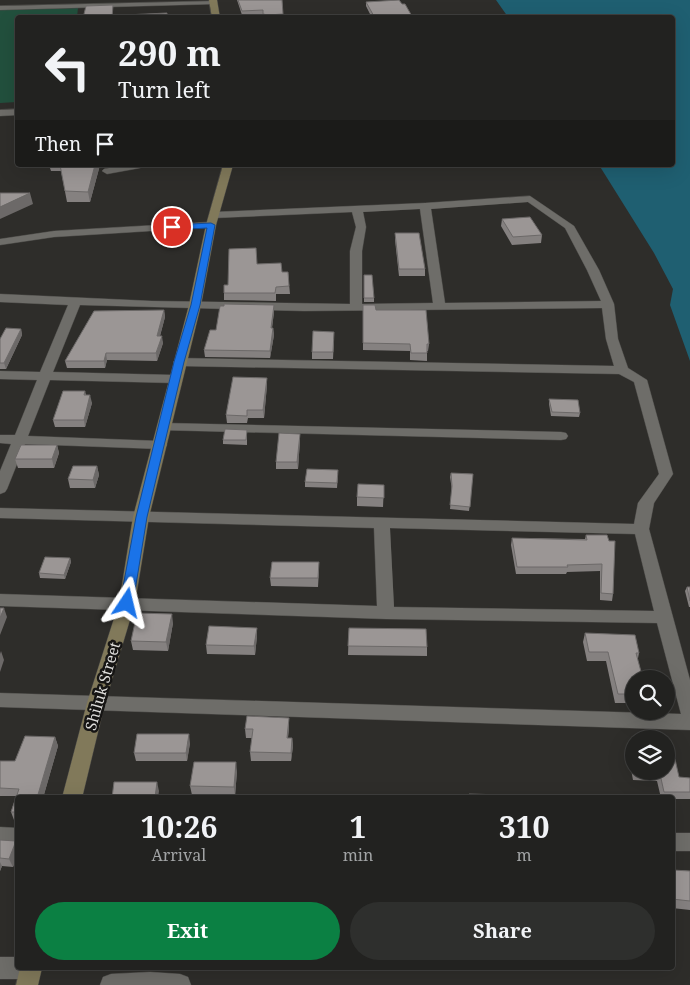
<!DOCTYPE html>
<style>
:root{--surface:#222220;--page:#2e2f2d;--text:#f1f3f6;--muted:#a2a4a5;--line:#3f3f3e;--accent:#0b8043}
body{margin:0;font-family:"Noto Serif",serif;background:var(--page);color:var(--text);height:100vh;display:flex;flex-direction:column;font-size:19px;white-space:nowrap}
*{box-sizing:border-box;margin:0}
p{font-size:16px;color:var(--muted)}
.icon{flex:none;width:28px;height:28px;fill:none;stroke:currentColor;stroke-width:2;stroke-linecap:round;stroke-linejoin:round}
.map{position:relative;flex:1;overflow:hidden}
.panel{position:absolute;left:15px;top:795px;width:660px;height:175px;display:flex;flex-direction:column;background:var(--surface);border-radius:5px;box-shadow:0 5px 20px #0002,0 0 0 1px var(--line)}
.panel>*{flex:none}
.guide{position:absolute;left:15px;top:15px;width:660px;height:152px;border-radius:5px;box-shadow:0 5px 20px #0002,0 0 0 1px var(--line);background:#222220;color:var(--text);overflow:hidden}
.controls{position:absolute;left:625px;top:670px;display:grid;gap:10px}
.controls a{display:grid;place-items:center;width:50px;height:50px;border-radius:50%;background:var(--surface);box-shadow:0 5px 20px #0002,0 0 0 1px var(--line);font-size:25px}
.pin{position:absolute;display:grid;place-items:center;width:42px;height:42px;color:#fff;margin:-21px;border:2px solid #fff;border-radius:50%;box-shadow:0 1px 5px #0007}
.me{position:absolute;width:55px;margin:-28px;rotate:10deg;stroke-linejoin:round;filter:drop-shadow(0 0 4px #0008)}
.turn{display:flex;align-items:center;gap:18px;height:105px;padding:0 20px;font-size:22px}
.turn .icon{width:65px;height:65px;stroke-width:2.5}
.turn b{display:block;font-size:35px;line-height:42px}
.then{display:flex;align-items:center;height:48px;padding:0 20px;background:#0003;gap:10px;font-size:19px}
.eta{display:flex;justify-content:space-evenly;align-items:center;height:85px;text-align:center}
.eta b{font-size:30px;font-weight:700;line-height:35px}
.action{display:flex;gap:10px;margin-top:auto;padding:10px 20px}
.action a{flex:1;height:58px;border-radius:30px;background:var(--accent);color:#fff;font-size:20px;font-weight:700;line-height:58px;text-align:center}
.action a+a{background:var(--page);color:var(--text)}
.map>svg:first-child{display:block}
</style>
<div class="map">
<svg width="690" height="985" viewBox="0 0 690 985">
<rect width="100%" height="100%" fill="#2e2d2a"/>
<path fill="#22503d" d="M78,8L77,17L18,18L17,102L0,103V9Z"/>
<path fill="#1f5f71" d="M496,0H690V361L670,305L673,289L654,253L599,165H672V18L508,17Z"/>
<g fill="none" stroke-linecap="round" stroke-linejoin="round">
<g stroke="#4a4946" stroke-width="1">
<path id="street" d="M214,1L216,2V4L0,10V6Z
M18,109V115L0,116V110Z
M124,165H145L140,168L107,174L102,171L104,169Z
M530,196L574,226L599,270L614,304L618,339L628,368L647,380L673,474L654,503L649,529L690,680V730L0,707V693L681,714L657,623L386,619L0,606V594L377,606L374,528L0,518V508L634,524L638,503L659,474L634,382L619,374L179,366L173,362L179,358L614,366L606,339L602,308L304,311L80,305L53,372L175,375L182,379L175,383L50,380L28,436L160,441L165,442L167,445L165,448L160,449L25,444L7,489L5,492L0,494V471L11,444L0,443V435H15L37,380L0,379V371L40,372L68,305L0,302V294L152,301L350,304V251L356,227L352,212L214,218L209,215L214,212L425,203ZM528,202L565,228L587,270L601,301L445,303L431,209ZM420,209L433,303L362,304V251L366,227L363,212ZM390,528L635,534L654,611L394,607Z
M211,222L215,223L216,225L215,227L54,237L0,245V239L54,231Z
M164,423L561,432L566,433L568,436L566,439L561,440L159,430L157,427L159,424Z
M0,827L18,828V846L0,845Z
M672,833H690V851H672Z
M0,957H18V968H30L27,976L19,979H0Z
M150,972L180,974L188,977L191,985H100L103,977L111,974Z"/>
</g>
<g stroke="#4a4946" stroke-width="1">
<path id="secondary" d="M209,0H217L220,18H212Z
M223,165H233L216,225L201,305L149,517L135,603L105,703L82,798H62L87,703L119,603L133,517L189,305L206,225Z
M20,968H42L38,985H16Z"/>
</g>
<use href="#street" fill="#6e6d69" fill-rule="evenodd"/>
<use href="#secondary" fill="#81795a" fill-rule="evenodd"/>
</g>
<path fill="#858180" d="M237,0H282L283,18H263V14L242,15Z
M366,2L402,4L413,18H372L366,6Z
M49,165H100L90,202H67L61,171H51Z
M502,219L542,235L541,243L512,245L501,226Z
M395,233L425,269V276H399L395,240Z
M257,264L282,272H288L290,294H276V301L224,300V293L228,285Z
M364,275L374,298V302H364Z
M274,305V312L272,328H273L274,335L270,358L205,357L204,350Z
M363,305L376,310L429,344L428,351H427V361L410,360V351L363,350Z
M164,310L165,317L160,336L163,343L157,361L107,360L105,368H67L65,361Z
M21,329L22,335L6,369H0V339Z
M334,339L333,359H312V352Z
M267,378V385L264,418H248L247,423H227L226,415Z
M85,391L86,395L92,403L85,427H55L53,420Z
M549,399L580,413L579,417L551,416L549,404Z
M247,430V445L223,444V440Z
M300,434V440L298,469H276V462Z
M57,445L59,453L54,468H18L15,459Z
M97,466L99,475L95,488H70L68,479Z
M451,473L473,474L469,511L450,509L452,490L450,477Z
M338,474L337,488L305,487V482Z
M384,485L383,507L357,506V497Z
M586,535H607L613,594L612,601L600,600V571L567,572L566,574H516L511,545L512,538L585,539Z
M70,558L71,562L65,579L40,578L39,573Z
M319,570L318,587L271,586L270,578Z
M687,587H690V607H689L685,591Z
M173,623L168,651L133,650L131,641Z
M257,628V636L255,655L207,654L206,645Z
M349,628L427,647V656L348,655Z
M585,633L639,653L634,679V703H615L606,661H587L583,642Z
M289,718V727L288,738H292L293,746L291,761H251L250,752L252,738H246L245,729Z
M55,737L58,746L43,798H18V820H14L11,812L16,796H0V761H15Z
M190,743L187,761H136L134,753Z
M632,757H634V771H666L679,777L690,778V799H672V798H661L657,781L633,780L630,764Z
M237,771L235,796L192,795L190,786Z
M0,840L18,846V854L13,867L2,866L0,871Z
M672,870L690,871V910L672,908Z"/>
<path fill="#6c6968" d="M95,165H100L90,202L88,192Z
M30,193L33,204L0,219V207Z
M274,305V312L271,335V328Z
M164,310L165,317L158,343L157,336Z
M273,328L274,335L270,358V351Z
M21,329L22,335L6,369L4,363Z
M162,336L163,343L157,361L156,353Z
M106,353L107,360L105,368L104,361Z
M267,378V385L264,418L263,410Z
M90,395L92,403L85,427L84,420Z
M300,434V440L298,469L297,462Z
M57,445L59,453L54,468L52,459Z
M97,466L99,475L95,488L93,480Z
M70,558L71,562L65,579L64,575Z
M4,608L7,617L0,635V618Z
M172,614L173,623L168,651L166,642Z
M257,628V636L255,655L254,646Z
M1,651L4,660L0,672V654Z
M289,718V727L287,746V738Z
M189,734L190,743L187,761L186,753Z
M55,737L58,746L43,798H37Z
M292,738L293,746L291,761V753Z
M236,762L237,771L235,796L234,787Z
M157,782L159,791L158,798H155Z
M16,841L18,846V854L13,867L9,859Z
M0,862L2,866L0,871Z"/>
<path fill="#9b9695" stroke="#6c6968" d="M238,0H282L283,14L268,15L263,14V10L242,11Z
M399,0L402,4H405L413,18H375L366,2Z
M113,5L112,18H83L86,6Z
M167,13V18H124L125,15Z
M60,165H95L88,192L65,191Z
M0,193H30L0,207Z
M530,217L542,235L513,237L502,219Z
M395,233H419L425,269H399Z
M256,248L257,264L281,263L282,272H288L289,286L276,287L275,293H224V285H228L229,249Z
M364,275H372L374,298H364Z
M224,304L274,305L271,328H273L270,351L204,350L210,330H216L220,306H224Z
M363,305H375L376,310H426L429,344H427V353H411L410,344L363,343Z
M164,310L157,336H162L156,353H106L104,361H65L94,311Z
M6,328L21,329L4,363H0V339Z
M313,331L334,332L333,352H312Z
M233,377L267,378L263,410H247V416L226,415Z
M63,391H85L84,395H90L84,420H53Z
M549,399L578,400L580,413L552,412Z
M225,429L247,430L246,440H223Z
M279,433L300,434L297,462H276Z
M21,445H57L52,459H15Z
M73,466H97L93,480L68,479Z
M307,469L338,470L337,483L305,482Z
M451,473L473,474L470,507L450,505L452,486Z
M358,484L384,485V498L357,497Z
M586,535H607L609,541H615L613,594L601,593L602,564L567,565L568,567H517L512,538L587,540Z
M45,557L70,558L64,575L39,573Z
M272,562H319L318,578H270Z
M687,587H690V601Z
M0,608H4L0,618Z
M137,613L172,614L166,642L131,641Z
M209,626L257,628L254,646L206,645Z
M349,628L426,629L427,647L348,646Z
M585,633L635,635L639,653H636L643,679H634V694H618L608,652H589Z
M247,716L289,718L287,738H292L291,753L250,752L253,729H245Z
M137,734H189L186,753H134Z
M25,736L55,737L37,798H18V812H11L19,789L0,788V761H15Z
M666,758L675,759L679,777L690,778V792H664L660,774L635,773V771H666Z
M194,762H236L234,787L190,786Z
M114,782H157L155,798H112Z
M469,794L536,796V798H469Z
M0,840L16,841L9,859L0,858Z
M672,870L690,871V901L672,899Z"/>
<path fill="#1a73e8" stroke="#114b97" d="M211,223L215,225L200,305L184,362L147,517L133,603L131,606H122L120,603L136,517L174,362L191,305L207,228L172,230L168,227L172,225Z"/>
<g text-anchor="middle" dominant-baseline="central" stroke-width="5" stroke-linejoin="round" paint-order="stroke">
<g font-size="15" fill="#dddcda" stroke="#161514">
<text transform="translate(102 686) rotate(-74)">Shiluk Street</text>
</g>
</g>
</svg>
<div class="controls">
<a><svg class="icon" aria-label="search" viewBox="0 0 24 24"><circle cx="10" cy="10" r="6"/><path d="M15 15l6 6"/></svg></a>
<a><svg class="icon" aria-label="layers" viewBox="0 0 24 24"><path d="M12 4l9 5-9 5-9-5zM3 14l9 5 9-5"/></svg></a>
</div>
<div class="pin" style="left:172px;top:227px;background:#d93025"><svg class="icon" aria-label="arrive" viewBox="0 0 24 24"><path d="M6 21V4h12l-3 4 3 4H6"/></svg></div>
<svg class="me" style="left:127px;top:603px" viewBox="-20 -20 40 40"><path d="M0-17L14 15 0 8-14 15z" fill="#1a73e8" stroke="#fff" stroke-width="4"/></svg>
<div class="guide">
<div class="turn"><svg class="icon" aria-label="left" viewBox="0 0 24 24"><path d="M17 20v-9H6M10 6l-5 5 5 5"/></svg><div><b>290 m</b>Turn left</div></div>
<div class="then">Then<svg class="icon" aria-label="arrive" viewBox="0 0 24 24"><path d="M6 21V4h12l-3 4 3 4H6"/></svg></div>
</div>
<section class="panel">
<div class="eta">
<div><b>10:26</b><p>Arrival</p></div>
<div><b>1</b><p>min</p></div>
<div><b>310</b><p>m</p></div>
</div>
<div class="action"><a>Exit</a><a>Share</a></div>
</section>
</div>
